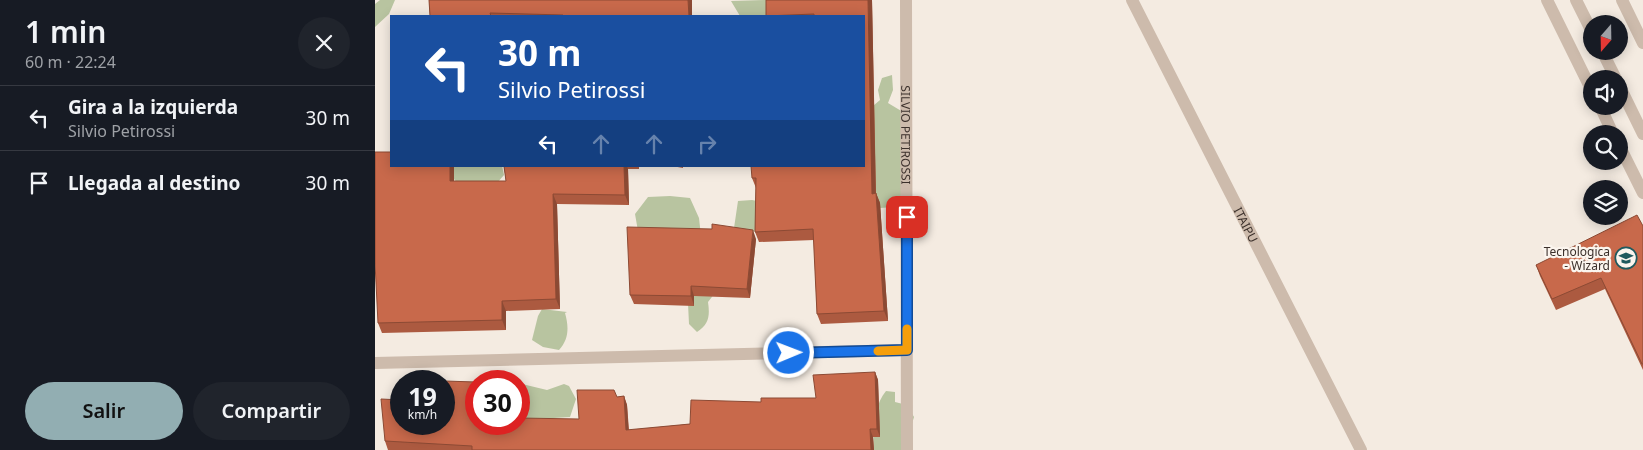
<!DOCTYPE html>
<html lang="es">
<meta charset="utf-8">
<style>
:root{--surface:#171b24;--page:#20242c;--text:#f1f3f6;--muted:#9ea1a6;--line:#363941;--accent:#92aeb2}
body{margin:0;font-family:"Noto Sans",sans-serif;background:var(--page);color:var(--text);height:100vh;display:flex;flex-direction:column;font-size:19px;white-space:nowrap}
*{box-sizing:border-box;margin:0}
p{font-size:16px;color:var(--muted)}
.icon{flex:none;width:28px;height:28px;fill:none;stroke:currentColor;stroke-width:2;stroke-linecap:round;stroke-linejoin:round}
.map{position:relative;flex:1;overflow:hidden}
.sheet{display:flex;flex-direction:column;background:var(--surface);width:375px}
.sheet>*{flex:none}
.hud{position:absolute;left:15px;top:15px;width:475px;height:152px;border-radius:0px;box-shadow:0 2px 12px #0003;background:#1a4fa0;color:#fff;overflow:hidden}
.needle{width:32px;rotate:200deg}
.buttons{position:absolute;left:1208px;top:15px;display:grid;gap:10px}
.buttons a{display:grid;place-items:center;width:45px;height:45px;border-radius:50%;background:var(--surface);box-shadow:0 2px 12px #0003;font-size:25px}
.speed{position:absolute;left:15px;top:370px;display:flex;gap:10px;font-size:25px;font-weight:700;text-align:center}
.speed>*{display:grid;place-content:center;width:65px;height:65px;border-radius:50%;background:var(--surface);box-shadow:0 2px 12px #0003;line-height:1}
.speed small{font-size:12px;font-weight:400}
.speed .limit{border:8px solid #d22;background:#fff;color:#111}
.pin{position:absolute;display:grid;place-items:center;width:42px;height:42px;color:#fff;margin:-21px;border-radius:10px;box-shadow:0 2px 8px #0006}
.me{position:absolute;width:55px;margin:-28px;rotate:89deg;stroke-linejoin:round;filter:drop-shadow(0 0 4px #0008)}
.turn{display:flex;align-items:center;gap:18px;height:105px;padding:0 25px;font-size:22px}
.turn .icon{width:65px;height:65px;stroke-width:2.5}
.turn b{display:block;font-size:35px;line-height:42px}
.lanes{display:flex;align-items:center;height:48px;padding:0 25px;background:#0003;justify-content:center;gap:25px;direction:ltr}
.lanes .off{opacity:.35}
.round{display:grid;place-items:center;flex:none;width:52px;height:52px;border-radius:26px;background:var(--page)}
.headline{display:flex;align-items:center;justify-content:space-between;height:85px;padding:0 25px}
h1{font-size:30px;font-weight:600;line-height:38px}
.button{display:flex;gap:10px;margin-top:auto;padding:10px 25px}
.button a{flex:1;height:58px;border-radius:30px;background:var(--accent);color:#111;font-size:20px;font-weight:600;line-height:58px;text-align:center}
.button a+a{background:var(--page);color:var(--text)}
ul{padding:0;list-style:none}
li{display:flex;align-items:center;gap:15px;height:65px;padding:0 25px;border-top:1px solid var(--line)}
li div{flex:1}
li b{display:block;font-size:19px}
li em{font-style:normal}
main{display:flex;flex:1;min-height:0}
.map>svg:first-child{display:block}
</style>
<main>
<section class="sheet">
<div class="headline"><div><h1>1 min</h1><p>60 m · 22:24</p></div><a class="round"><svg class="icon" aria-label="close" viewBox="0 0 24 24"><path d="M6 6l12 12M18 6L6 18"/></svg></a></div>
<ul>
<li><svg class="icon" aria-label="left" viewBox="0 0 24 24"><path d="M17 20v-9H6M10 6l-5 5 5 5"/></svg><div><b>Gira a la izquierda</b><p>Silvio Petirossi</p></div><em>30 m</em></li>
<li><svg class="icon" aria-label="arrive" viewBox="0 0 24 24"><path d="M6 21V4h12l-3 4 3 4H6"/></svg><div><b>Llegada al destino</b></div><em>30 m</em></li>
</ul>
<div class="button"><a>Salir</a><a>Compartir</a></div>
</section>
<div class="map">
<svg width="1268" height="450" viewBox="0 0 1268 450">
<rect width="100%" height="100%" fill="#f4ebe1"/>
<path fill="#b8c4a0" d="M5,0H20L14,14L0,27V4Z
M391,0L393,16H365L356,1Z
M517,75L518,90L513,103L528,112L532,194L520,207L505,208L489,166L491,112L505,100L503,90L507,78Z
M68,166H127L129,175L115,191L84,185Z
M295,196L315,198L324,218L326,236L263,231L260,214L273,197Z
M377,200L382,201L386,229L374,233L359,228L363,201Z
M311,262L340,293L333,302C335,316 334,324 322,332L314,324Z
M167,309L192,312L190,313C194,327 194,339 184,350L168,347L157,340L163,316Z
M147,384L172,390L189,384L194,386L201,399L195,417L179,418L164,422L144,417V389Z
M511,391L520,392V402L532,405L539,417L529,450H499C497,432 499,405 511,391Z"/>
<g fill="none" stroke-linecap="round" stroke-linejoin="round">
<path stroke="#cdbbac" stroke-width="12" d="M1201,0L1216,30
M1227,51L1241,79
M1244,85L1268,134"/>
<g stroke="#cdbbac" stroke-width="12">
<path id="s1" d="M531,0L532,450"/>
<path id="s2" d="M757,0L986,450"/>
<path d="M0,363L532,350"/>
</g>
<path stroke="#cdbbac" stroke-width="12" d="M1172,0L1216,89
M1247,0L1268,43
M1225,106L1238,134
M1244,145L1268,193"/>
</g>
<path fill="#ac5a40" d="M54,0H317V16H55Z
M391,0H497L501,193L505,203L513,321L446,324L442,314L439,240L384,242L380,232L381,188L377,178L489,16H391Z
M16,166H79V181H131L129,166H264V169H253L254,205L182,204L185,309L131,311V330L7,333L3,323Z
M297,166H308V168Z
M1268,226V370L1230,289L1181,310L1165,276L1161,265Z
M381,239L375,298L319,296V306L259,304L255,295Z
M500,372L503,380L505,437H498L499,450H13L10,441L26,424H101L204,419L242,397L249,396L252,405L254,430L315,424L386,402L441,398Z"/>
<path fill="#8c4a34" d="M313,0H317V16H314Z
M493,0H497L501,204L497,194Z
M75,166H79V192L75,181Z
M249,166H252L253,169L254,205L250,195Z
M501,193L505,203L513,321L509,311Z
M178,194L182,204L185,309L181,299Z
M378,230L381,239L375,298L372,289Z
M316,286L319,296V306L316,296Z
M127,301L131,311V330L127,320Z
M500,372L503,380L505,437L502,429Z
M249,396L252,405L254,438L251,430Z
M495,429L498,437L499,450H496Z"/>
<path fill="#c8694b" stroke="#8c4a34" d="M54,0H313L314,16H188V15L115,13L116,16H55Z
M391,0H493L497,194L501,193L509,311L442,314L438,229L380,232L381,178H377L376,166H489V16H439V14L391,16Z
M0,152H16V166H75V181H131L129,166H249L250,195L178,194L181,299L127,301V320L3,323L0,263Z
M1262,215L1268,226V364H1267L1226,278L1177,299L1161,265Z
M337,224L378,230L372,289L316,286V296L255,295L252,227L337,229Z
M500,372L502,429H495L496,450H97V446L10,441L6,399L26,400V424H69V381L101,382V424H144V418L204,419L202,390H239L242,397L249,396L251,430L315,424L316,400L386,402V398H441L438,375Z"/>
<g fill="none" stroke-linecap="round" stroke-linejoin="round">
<g stroke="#114b97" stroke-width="12">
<path id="route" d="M414,353L532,350V217"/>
</g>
<use href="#route" stroke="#1a73e8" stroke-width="9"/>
<path stroke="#f59e0b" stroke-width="9" d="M503,351L532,350V329"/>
</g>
<defs>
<g id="school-ring" transform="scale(1.125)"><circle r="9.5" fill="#fbf5ee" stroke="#1f5a5e" stroke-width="1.5"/><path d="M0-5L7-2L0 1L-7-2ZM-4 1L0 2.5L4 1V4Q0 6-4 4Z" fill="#1f5a5e"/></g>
</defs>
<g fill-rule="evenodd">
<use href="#school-ring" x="1251" y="258"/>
</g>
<g text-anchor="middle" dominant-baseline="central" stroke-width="4.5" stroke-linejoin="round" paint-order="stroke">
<g font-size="12" fill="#3b302b" stroke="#fbf5ee">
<text stroke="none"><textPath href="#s1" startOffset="135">SILVIO PETIROSSI</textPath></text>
<text stroke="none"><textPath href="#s2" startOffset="252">ITAIPU</textPath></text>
</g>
<g font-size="12" fill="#3b302b" stroke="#fbf5ee" text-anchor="end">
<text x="1235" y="251">Tecnologica<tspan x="1235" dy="14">- Wizard</tspan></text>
</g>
</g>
</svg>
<div class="buttons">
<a><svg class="needle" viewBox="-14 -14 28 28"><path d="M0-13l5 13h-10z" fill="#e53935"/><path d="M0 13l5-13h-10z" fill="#9ea1a6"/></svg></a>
<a><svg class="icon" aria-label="sound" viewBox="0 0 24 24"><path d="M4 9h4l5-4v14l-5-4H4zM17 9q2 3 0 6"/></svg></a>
<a><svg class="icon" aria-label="search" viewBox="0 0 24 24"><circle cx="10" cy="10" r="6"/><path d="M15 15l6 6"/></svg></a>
<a><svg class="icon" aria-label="layers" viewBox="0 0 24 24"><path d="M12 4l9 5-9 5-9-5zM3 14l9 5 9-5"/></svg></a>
</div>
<div class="speed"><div>19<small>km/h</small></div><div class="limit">30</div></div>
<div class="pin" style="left:532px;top:217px;background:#d93025"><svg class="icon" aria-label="arrive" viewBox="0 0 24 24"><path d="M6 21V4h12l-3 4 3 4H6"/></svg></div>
<svg class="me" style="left:414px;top:353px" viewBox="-20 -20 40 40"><circle r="17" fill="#1a73e8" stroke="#fff" stroke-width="3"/><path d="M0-11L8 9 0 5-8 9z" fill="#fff"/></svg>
<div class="hud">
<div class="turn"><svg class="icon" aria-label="left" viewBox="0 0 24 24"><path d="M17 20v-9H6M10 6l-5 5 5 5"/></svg><div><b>30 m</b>Silvio Petirossi</div></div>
<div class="lanes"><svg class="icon" aria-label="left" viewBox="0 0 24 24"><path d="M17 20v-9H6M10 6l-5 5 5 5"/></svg><svg class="icon off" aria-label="ahead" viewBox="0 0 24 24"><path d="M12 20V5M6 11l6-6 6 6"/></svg><svg class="icon off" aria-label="ahead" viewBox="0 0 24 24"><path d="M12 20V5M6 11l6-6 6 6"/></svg><svg class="icon off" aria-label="right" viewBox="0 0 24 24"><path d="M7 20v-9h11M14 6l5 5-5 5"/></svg></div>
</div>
</div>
</main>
